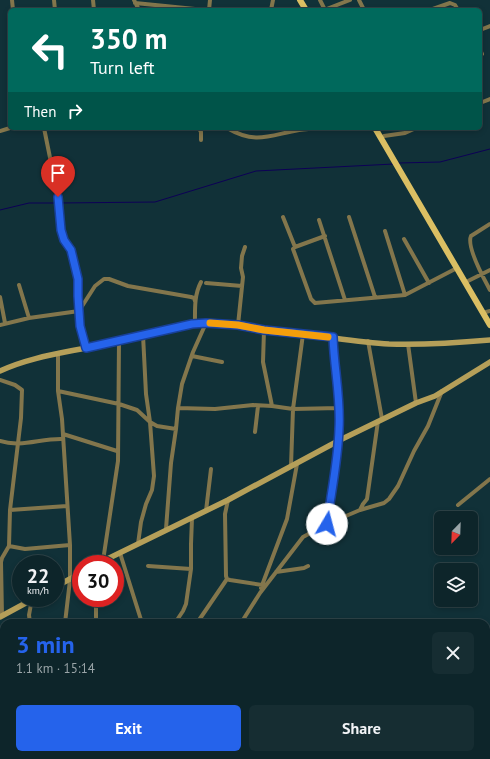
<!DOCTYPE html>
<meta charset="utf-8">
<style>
:root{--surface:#0d252a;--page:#162d32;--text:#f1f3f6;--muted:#9aa5a8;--line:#2d4247;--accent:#2563eb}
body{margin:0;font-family:"PT Sans",sans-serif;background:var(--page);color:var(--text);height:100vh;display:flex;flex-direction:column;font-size:15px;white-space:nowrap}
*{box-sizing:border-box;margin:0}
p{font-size:13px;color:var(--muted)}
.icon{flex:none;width:22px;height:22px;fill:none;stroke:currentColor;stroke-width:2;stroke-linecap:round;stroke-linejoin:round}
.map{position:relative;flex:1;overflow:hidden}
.sheet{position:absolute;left:0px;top:619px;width:490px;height:140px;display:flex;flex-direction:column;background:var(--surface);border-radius:12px 12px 0 0;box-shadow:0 2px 6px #0003,0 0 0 1px var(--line)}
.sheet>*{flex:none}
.guide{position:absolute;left:8px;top:8px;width:474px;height:122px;border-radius:6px;box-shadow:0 2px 6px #0003,0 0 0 1px var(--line);background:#00695c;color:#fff;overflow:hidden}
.needle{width:26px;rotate:203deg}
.controls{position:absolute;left:434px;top:511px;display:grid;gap:8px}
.controls a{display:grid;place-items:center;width:44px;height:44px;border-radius:6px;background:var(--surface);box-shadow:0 2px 6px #0003,0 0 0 1px var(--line);font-size:20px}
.speed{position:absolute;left:12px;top:555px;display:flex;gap:8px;font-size:20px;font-weight:700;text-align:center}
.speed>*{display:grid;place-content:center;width:52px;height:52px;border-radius:50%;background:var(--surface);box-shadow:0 2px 6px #0003,0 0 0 1px var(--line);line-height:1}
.speed small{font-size:10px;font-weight:400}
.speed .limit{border:6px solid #d22;background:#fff;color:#111}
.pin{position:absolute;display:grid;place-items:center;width:34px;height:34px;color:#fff;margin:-41px -17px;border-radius:50% 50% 50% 0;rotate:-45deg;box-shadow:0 0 4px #0007}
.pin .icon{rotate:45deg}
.me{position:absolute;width:44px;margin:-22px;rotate:8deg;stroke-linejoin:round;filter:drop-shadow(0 0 3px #0008)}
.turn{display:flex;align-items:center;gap:14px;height:84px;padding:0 16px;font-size:18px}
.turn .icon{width:52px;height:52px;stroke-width:2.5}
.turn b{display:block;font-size:28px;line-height:34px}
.then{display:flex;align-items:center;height:38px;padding:0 16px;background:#0003;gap:8px;font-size:15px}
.round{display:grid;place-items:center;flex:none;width:42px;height:42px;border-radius:6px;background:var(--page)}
.headline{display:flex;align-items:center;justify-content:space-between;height:68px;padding:0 16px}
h1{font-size:24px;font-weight:700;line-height:30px;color:var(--accent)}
.button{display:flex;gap:8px;margin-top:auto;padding:8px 16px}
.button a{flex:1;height:46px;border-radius:6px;background:var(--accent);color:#fff;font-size:16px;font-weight:700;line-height:46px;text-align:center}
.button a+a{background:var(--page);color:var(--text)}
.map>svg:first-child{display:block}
</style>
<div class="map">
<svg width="490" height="759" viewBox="0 0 490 759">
<rect width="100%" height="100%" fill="#113138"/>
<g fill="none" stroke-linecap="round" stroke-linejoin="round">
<path stroke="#0d0056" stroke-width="1" d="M399,163L440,162L490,149
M60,203L155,202L256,171L394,164
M0,210L29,203H57"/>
<path stroke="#83764c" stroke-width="4" d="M12,0L13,10
M54,0L55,10
M93,0L94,10
M134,0L139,10
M320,0L325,10
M359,0L364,10
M135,3L205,10
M209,10L210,0
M271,10L273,0
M324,10L350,0
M430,10L450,3L455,5L458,10
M480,30L490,26
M480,50L482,54
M480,103L490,99
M44,128L58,197L61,230L64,240L71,250L78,279V296L80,326L86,348
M199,128L201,132V140
M227,128C256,145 270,135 299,130C312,128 324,129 337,128
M0,131L10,128
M384,136L405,133L416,128
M283,217L295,247L325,236
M349,217L375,297
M319,220L345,300
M490,224L471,236C466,247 484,279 490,290
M385,231L405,295
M404,239L429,283
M293,249L311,299L315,303L405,295L457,268
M468,281L490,270
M206,283L242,286
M19,285L29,318
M0,297L5,323
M486,312L490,311
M195,324C195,310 194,295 201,282
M0,325L29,318L79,311L95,286L104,279H109L128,286L191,297L194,298L195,301
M238,325L243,277L241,268L242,256L245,247
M264,330L263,362L272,406
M368,341L382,419
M408,344L416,403
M58,353V391L62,419L70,545V580L65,623
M192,356L222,362
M0,380L15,385L22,390L21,418L10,510L9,546L2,558L1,562L2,616
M58,391L119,404L137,410L150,422L157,426L176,429
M178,408L215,409L253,405L272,406L293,409L339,408
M255,432L258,406
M63,434L117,451
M0,441C21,448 41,438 63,439
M291,466L293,409L303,334
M228,500L225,514L226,576L227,579L230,580L262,585
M458,505L490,479
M10,510L67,506
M360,510L384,503L389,499L398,486L414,451L428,426L442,391
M206,511L211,469
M327,524C331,493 338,461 339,429C341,399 334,368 333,337
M166,529L171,463L176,429L178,408L182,384L193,352L206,323
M138,544L141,522L146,504L152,490L154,476L150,422L146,394L143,335
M9,546L25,549L70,545
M120,553L142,623
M103,561L118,461L119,341
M148,566L191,569
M276,572L304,568L308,566
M261,588L287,519L297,464
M30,623L29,615L32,599
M96,623V598
M175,623L183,611L186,604L191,569V544L192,518
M197,623L227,579
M241,623L260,593L303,537L327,524L360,510L363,504L367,499L378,421
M0,719H4
M486,754L490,747
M247,755L250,759
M160,759V755"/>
<path stroke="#b59f59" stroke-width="5.5" d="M0,371C30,357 63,353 95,346C128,339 160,331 192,324C225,321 259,329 292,333C324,336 357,342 389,344C423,345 456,343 490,340
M97,564L228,500L338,441L416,403L435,396L490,362
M55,587L81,573
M0,617L35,598"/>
<path stroke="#dbbf63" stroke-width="6" d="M300,0L306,10
M375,128L490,325"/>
</g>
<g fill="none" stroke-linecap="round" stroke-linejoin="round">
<g stroke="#184099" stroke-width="10">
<path id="route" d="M58,197L61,230L64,240L71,250L78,279V296L80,326L86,348L192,324L206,323L238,325L264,330L333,337C334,368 341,399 339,429C338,461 331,493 327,524"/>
</g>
<use href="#route" stroke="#2563eb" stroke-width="7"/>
<path stroke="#f59e0b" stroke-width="7" d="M210,323L238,325L264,330L328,337"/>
</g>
</svg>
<div class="controls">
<a><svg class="needle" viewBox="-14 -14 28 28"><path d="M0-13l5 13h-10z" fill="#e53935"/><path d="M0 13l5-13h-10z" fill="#9aa5a8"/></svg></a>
<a><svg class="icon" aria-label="layers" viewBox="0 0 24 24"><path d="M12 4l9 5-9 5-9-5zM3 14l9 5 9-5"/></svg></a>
</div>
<div class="speed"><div>22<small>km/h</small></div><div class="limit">30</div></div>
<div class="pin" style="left:58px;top:197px;background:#d93025"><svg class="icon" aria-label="arrive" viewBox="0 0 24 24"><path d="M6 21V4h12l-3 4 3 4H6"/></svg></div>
<svg class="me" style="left:327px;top:524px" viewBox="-20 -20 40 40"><circle r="19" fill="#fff"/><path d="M0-13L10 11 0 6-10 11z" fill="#2563eb"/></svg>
<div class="guide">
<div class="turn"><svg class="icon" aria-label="left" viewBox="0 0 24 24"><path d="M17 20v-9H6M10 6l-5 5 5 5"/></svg><div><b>350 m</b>Turn left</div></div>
<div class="then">Then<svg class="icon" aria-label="right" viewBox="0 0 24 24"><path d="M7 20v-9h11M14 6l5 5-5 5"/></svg></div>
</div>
<section class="sheet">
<div class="headline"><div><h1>3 min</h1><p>1.1 km · 15:14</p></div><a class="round"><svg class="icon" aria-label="close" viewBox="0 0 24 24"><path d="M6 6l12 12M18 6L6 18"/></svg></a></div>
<div class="button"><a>Exit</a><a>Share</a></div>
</section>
</div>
